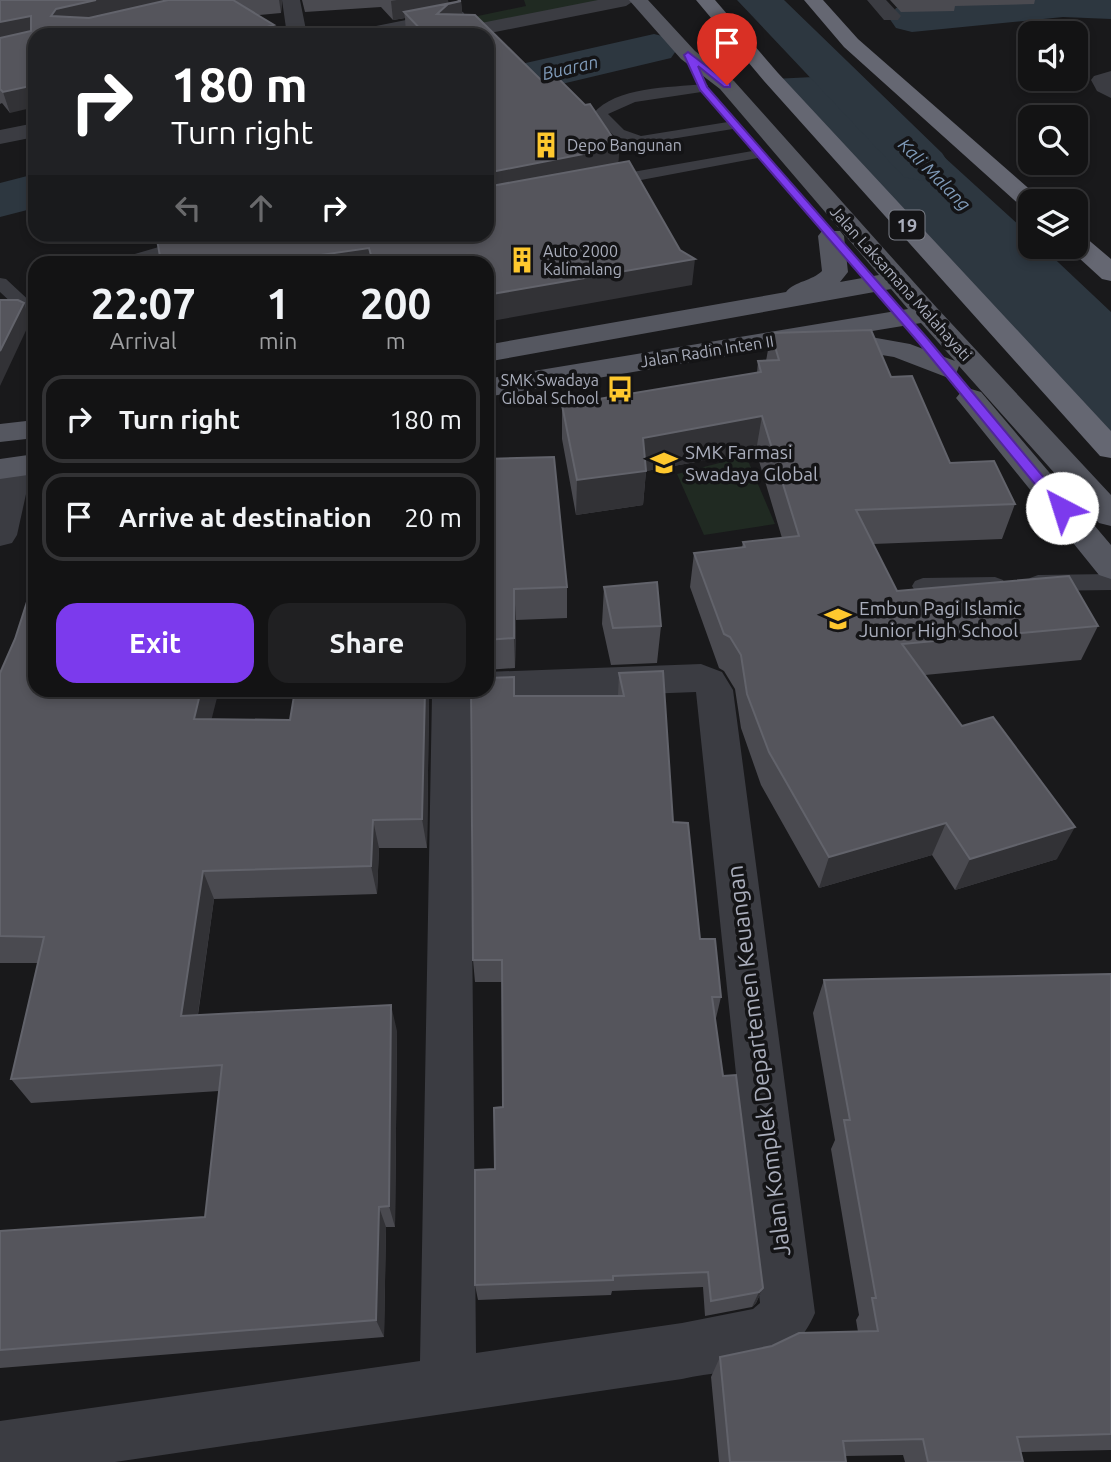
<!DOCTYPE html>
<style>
:root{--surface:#131314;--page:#202022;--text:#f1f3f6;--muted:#9d9ea0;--line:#323234;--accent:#7c3aed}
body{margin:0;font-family:Ubuntu,sans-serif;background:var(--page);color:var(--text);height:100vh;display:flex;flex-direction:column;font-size:26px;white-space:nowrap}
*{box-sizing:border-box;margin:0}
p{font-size:23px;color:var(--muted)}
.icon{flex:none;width:38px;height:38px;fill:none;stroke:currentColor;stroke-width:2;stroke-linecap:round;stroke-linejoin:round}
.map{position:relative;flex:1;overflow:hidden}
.side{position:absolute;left:28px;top:256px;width:466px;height:441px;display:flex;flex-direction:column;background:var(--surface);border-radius:21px;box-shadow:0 4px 10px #0003,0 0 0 2px var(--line)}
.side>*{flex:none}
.guide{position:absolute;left:28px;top:28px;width:466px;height:214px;border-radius:21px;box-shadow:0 4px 10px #0003,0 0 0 2px var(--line);background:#202124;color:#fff;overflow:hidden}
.buttons{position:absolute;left:1018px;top:21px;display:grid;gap:14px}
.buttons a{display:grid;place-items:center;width:70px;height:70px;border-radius:14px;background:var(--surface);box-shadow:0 4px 10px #0003,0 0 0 2px var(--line);font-size:35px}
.pin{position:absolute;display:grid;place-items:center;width:60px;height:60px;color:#fff;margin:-72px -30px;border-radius:50% 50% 50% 0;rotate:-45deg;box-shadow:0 0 7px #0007}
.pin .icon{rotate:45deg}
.me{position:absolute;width:77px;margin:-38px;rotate:320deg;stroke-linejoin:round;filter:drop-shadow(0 0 5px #0008)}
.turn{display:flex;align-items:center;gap:24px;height:147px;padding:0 28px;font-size:32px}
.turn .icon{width:91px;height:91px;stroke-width:2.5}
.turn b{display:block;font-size:49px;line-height:60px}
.lanes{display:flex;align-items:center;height:66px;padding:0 28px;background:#0003;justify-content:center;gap:35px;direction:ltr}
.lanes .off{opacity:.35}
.eta{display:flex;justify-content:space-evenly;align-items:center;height:119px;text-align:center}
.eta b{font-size:42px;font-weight:700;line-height:49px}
.button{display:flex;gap:14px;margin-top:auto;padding:14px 28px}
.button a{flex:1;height:80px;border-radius:21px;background:var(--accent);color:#fff;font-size:28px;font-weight:700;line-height:80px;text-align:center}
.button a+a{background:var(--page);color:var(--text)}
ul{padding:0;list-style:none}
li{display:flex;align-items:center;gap:21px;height:88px;margin:0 14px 10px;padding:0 14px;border:4px solid var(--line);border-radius:21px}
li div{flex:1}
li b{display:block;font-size:26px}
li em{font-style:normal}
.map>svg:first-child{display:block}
</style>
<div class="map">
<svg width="1111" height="1462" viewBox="0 0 1111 1462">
<rect width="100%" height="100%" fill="#19191b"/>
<path fill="#202a22" d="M524,0H626L450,35H387L526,6Z
M746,456L775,524L704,535L677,474Z"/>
<path fill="#2d3740" d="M854,75L1031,236V247H1042L1111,312V449L773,79Z"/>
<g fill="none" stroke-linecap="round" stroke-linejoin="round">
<path fill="#2d3740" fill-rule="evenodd" d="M737,0H784L942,153L950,165L942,177L923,181L904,177Z
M960,0H1111V19L1063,17L912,32L896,28L889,18L896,8Z
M654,34L671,38L678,48L671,58L486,102V72Z
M35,174V208L0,217V183Z"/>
<path fill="#3b3c42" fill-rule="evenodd" d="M703,84L708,85V91L635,102L608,114L624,130L641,136L734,121L739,122V128L640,144L614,136L593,114C616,86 670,88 703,84Z
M758,150L765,154L763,157L604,187L596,182L604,177Z
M203,234H231L140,262H123L128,256Z
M0,278L6,279L35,306V320L29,319L0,292Z
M1111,574V590L1038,591L1030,588L1027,583L1030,578L1038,575Z
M995,577L1003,580L1006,585L1003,590L923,594L915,591L912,586L915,581L923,578Z"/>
<path fill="#3b3c42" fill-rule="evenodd" d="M282,0H300L307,35H287Z
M598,0H635L626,6L480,35H441L451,29Z
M867,0H886L901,16L898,20H884Z
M456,10L463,12L466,16L463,20L390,35H351L361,29Z
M1111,71V98L1097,91L1091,80L1094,76Z
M35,123V137L0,144V130Z
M701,664L722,672L733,690L815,1313C791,1371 736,1368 682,1379L115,1462H0V1421L420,1361L432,695L435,690H486V672ZM696,692L760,1303L753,1309L682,1323L476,1353L470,699L472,695L486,700Z"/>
<path fill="#3b3c42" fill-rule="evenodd" d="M16,457L27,460L32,467L17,535L12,543L0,546V468L5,460Z"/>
<path fill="#555760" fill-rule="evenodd" d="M629,0H648L695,51L734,81L937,308L1111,495V526L1099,523L959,366L956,374L946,377L894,357L826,346L822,340L486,397V379L908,309L891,289L486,362V345L786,292C795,281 812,281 822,271L818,236L822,231H840L844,236L848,272L840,282L879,275L720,89L681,59ZM921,323L955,361L910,344L854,334Z
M971,389L981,392L1111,545V579L1099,575L961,404L956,398L961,392Z
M35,420V438L0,442V424Z
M35,454V474L0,479V459Z"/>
<path fill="#656772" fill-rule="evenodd" d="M696,0H715L778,73L1111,431V458L1100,456L764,81Z
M804,0H823L858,39L1043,201H1031V209L1022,207L844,47Z
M1076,234L1085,237L1111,259V281L1102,279L1067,247H1076Z"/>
</g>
<path fill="#4a4a50" d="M0,0H282L281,13L35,35L10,113L2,103L0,104Z
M302,0H448V3L461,1L462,14L542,81L619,147L618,163L692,285L486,262H161L486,234V35H406L405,18L393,20L381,7L305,12Z
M890,0H1035L1034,4L955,6L954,11L901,12Z
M771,333L891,377L950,463L1015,504L1002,539L873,544L897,591L1098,626L1081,660L925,675L1057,859L955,890L932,855L819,888L761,785L741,728L735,689L724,671L719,668L690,587L694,553L742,547L743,542L782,538L756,451L646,471L643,505L576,515L562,439V405L757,373L758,361H766Z
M486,459L567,587V618L516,620L515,668L486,670Z
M604,587L661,626L657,663L611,665L602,624Z
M0,673L212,719L290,720L295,690H432L429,695L427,848H379L377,894L214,899L198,1015L397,1031L395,1227H386L384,1337L0,1368V1231L205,1217L219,1091L31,1103L11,1079L38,963H0Z
M619,673L673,822L700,939L721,997L716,1018H715L723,1076L763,1288L756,1303L752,1307L705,1316L703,1287L612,1291L611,1295L478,1300L475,1285L495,1169L503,1107L502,982H475L473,960L515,696H618Z
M1111,974V1450L1021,1452L1023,1462H905L903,1455L845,1456L846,1462H719L711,1377L720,1357L858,1332L856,1320L859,1315L831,1149L835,1140L813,1013L824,980Z"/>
<path fill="#323236" d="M96,0H182L56,35L51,16L56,9Z
M279,0H282L281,13Z
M397,0H448L449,4L461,1L463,23L404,12L405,18L393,20L391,1Z
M31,16L37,35L0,42V22Z
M274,25L276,35H254L253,31Z
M35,85V107L10,113L3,92Z
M619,147L618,172L486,198V173Z
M369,248L371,262H272Z
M695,259L692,285L486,322V295Z
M24,303L30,322L0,386V351Z
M762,416L756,451L646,471L643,505L576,515L577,480L643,438Z
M514,589L516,620L515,668L514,638Z
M201,690H219L204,749L194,719Z
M425,690H432L429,695L427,848L422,819Z
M373,820L379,848L377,894L371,866Z
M946,823L932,855L819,888L829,857Z
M1075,827L1057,859L955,890L970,859Z
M203,871L214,899L194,1041L181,1016Z
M391,1005L397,1031L395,1227L389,1206Z
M379,1207L386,1227L384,1337L376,1320Z
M763,1288L756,1303L752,1307L759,1292Z"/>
<path fill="#55555c" stroke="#62636b" stroke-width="2" d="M0,0H96L56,9L51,16L89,18L168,0H233L274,25L253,31L258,35H35V85L3,92L0,89V38L31,31V16L0,22Z
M461,1L448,4L437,14L475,15L542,81L558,78L585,105L590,104L619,147L486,173V35H426L404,12Z
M629,161L680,250L695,259L486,295V262H373L369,248L272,262H161L156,234H486V187Z
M0,300H18L24,303L0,351Z
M871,330L891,377L912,376L950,463L994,461L1015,504L856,510L897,591L1069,576L1098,626L902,644L962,726L993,717L1075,827L970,859L946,823L829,857L769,752L747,694L741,655L730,637L724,634L694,553L745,547L743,542L799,536L762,416L643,438L646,471L577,480L562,405L761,372L758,361L779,360L771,333Z
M554,457L567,587L514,589V638L486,640V459Z
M35,577V690H201L194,719L290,720L295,690H425L422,819L373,820L371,866L203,871L181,1016L391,1005L389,1206L379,1207L376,1320L0,1350V1231L205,1217L222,1065L11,1079L44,937L0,936V673L15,639Z
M657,582L661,626L613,628L604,587Z
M663,671L673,822L688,823L700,939H715L721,997H712L723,1076L736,1075L763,1288L759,1292L711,1301L708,1272L613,1276V1280L475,1285V1170L495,1169L494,1108L503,1107L502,960H473L471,690H486V678L514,677V696H624L619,673Z
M1111,974V1434L1017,1437L1023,1462H928L923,1439L843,1441L846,1462H730L720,1357L772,1346L799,1333L878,1331L872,1298H876L844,1120H850L824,980Z"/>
<path fill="#7c3aed" stroke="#51269a" stroke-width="2" d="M688,52L730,84V87H724L698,66L707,87L927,338L1066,504V511H1057L919,343L700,90L684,55Z"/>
<defs>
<g id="building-bare" transform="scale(2.1)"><path d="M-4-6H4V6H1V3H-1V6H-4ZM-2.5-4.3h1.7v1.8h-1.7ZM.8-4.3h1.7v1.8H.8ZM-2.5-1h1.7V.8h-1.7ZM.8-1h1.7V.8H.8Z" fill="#fec82e" stroke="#141416" stroke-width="2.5" paint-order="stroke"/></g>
<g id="bus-bare" transform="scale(2.1)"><path d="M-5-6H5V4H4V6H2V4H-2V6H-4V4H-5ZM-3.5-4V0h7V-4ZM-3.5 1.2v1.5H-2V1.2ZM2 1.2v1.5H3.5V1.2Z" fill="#fec82e" stroke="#141416" stroke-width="2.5" paint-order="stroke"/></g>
<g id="school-bare" transform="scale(2.1)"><path d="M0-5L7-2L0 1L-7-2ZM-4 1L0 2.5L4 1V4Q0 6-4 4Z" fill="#fec82e" stroke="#141416" stroke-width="2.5" paint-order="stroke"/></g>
</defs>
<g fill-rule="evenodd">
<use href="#building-bare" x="546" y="145"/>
<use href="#building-bare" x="522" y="260"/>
<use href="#bus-bare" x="620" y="389"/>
<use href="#school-bare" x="664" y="463"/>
<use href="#school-bare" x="838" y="619"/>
</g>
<g text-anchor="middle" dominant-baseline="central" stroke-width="7" stroke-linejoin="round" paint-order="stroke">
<g font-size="16" fill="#aaaebc" stroke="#141416" text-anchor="start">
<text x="567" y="145">Depo Bangunan</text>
<text x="543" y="251">Auto 2000<tspan x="543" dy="18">Kalimalang</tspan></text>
<text x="599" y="380" text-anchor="end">SMK Swadaya<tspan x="599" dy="18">Global School</tspan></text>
</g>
<g font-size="16" fill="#aaaebc" stroke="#141416">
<text transform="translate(901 283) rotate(48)">Jalan Laksamana Malahayati</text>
<text transform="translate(707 351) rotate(-9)">Jalan Radin Inten II</text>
</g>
<g font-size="18" font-style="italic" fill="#7f9ab8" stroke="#141416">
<text transform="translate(570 67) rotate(-13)">Buaran</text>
<text transform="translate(935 174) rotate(45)">Kali Malang</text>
</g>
<rect fill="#141416" stroke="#7d808a" stroke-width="2" x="889.5" y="210.5" width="35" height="29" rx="5"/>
<g font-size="18" font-weight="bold" fill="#aaaebc">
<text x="907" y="225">19</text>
</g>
<g font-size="19" fill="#aaaebc" stroke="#141416" text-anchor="start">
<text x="685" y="452">SMK Farmasi<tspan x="685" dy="22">Swadaya Global</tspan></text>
<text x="859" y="608">Embun Pagi Islamic<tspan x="859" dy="22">Junior High School</tspan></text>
</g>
<g font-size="23" fill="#aaaebc" stroke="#141416">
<text transform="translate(758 1061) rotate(-97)">Jalan Komplek Departemen Keuangan</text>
</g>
</g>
</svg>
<div class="buttons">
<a><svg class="icon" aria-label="sound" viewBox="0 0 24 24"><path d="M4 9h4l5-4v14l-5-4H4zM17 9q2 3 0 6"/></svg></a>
<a><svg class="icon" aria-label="search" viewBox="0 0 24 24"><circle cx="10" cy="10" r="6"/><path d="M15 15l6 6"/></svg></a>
<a><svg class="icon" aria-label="layers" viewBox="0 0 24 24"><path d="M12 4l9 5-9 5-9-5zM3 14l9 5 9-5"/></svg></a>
</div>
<div class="pin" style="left:727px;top:85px;background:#d93025"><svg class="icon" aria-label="arrive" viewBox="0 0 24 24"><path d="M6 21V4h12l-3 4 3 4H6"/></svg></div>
<svg class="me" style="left:1062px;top:508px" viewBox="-20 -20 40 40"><circle r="19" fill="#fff"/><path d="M0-13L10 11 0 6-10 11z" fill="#7c3aed"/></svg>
<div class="guide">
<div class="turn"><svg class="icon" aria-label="right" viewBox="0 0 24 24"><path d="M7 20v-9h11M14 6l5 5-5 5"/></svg><div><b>180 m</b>Turn right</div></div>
<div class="lanes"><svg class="icon off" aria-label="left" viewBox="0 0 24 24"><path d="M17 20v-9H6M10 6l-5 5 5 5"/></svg><svg class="icon off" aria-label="ahead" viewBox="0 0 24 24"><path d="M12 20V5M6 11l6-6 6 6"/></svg><svg class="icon" aria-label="right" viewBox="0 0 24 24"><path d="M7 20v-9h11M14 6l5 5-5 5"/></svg></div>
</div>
<section class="side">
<div class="eta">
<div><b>22:07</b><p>Arrival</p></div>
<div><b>1</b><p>min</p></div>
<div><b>200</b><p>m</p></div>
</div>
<ul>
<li><svg class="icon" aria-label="right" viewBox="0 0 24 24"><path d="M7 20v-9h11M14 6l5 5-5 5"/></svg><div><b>Turn right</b></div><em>180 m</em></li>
<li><svg class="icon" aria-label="arrive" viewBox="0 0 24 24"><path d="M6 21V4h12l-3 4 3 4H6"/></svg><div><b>Arrive at destination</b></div><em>20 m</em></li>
</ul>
<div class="button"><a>Exit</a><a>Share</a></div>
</section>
</div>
